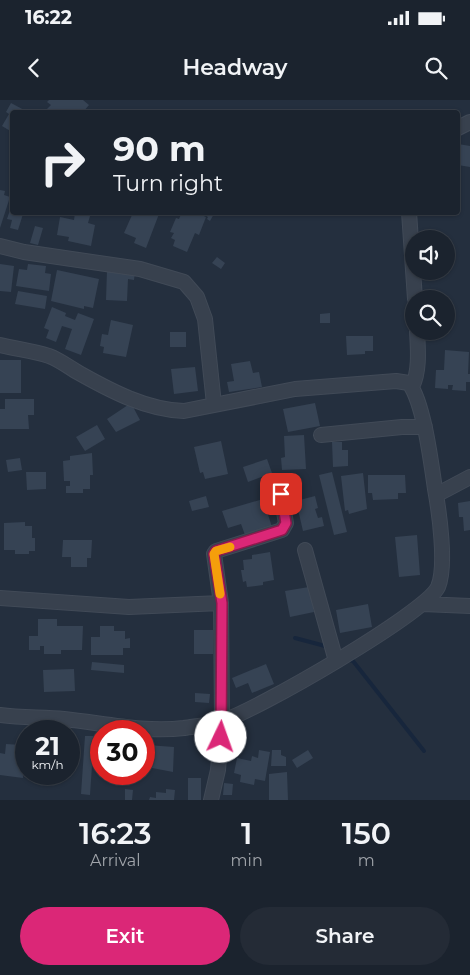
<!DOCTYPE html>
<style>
:root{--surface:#1b232e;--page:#242b36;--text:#f1f3f6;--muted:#a0a4aa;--line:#39404a;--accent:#db2777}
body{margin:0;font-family:Montserrat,sans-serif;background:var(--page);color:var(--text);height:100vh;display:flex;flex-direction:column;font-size:19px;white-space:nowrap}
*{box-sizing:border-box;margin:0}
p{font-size:16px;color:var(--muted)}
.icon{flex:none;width:28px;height:28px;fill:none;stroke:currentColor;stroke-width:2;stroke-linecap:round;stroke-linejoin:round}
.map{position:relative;height:700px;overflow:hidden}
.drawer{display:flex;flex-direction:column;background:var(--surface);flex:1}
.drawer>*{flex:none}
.top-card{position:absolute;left:10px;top:10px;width:450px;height:105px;border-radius:5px;box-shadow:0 1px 4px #0004,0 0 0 1px var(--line);background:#1b232e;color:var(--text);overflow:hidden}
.tools{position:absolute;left:405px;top:130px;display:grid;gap:10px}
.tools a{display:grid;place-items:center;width:50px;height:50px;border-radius:50%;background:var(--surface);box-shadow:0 1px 4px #0004,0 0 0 1px var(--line);font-size:25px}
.speed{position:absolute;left:15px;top:620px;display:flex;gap:10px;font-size:25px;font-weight:700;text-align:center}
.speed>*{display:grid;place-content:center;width:65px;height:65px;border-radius:50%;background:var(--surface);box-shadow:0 1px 4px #0004,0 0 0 1px var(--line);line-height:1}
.speed small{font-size:12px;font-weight:400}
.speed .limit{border:8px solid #d22;background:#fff;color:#111}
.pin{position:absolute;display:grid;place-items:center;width:42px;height:42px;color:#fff;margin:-21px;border-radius:10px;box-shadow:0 2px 8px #0006}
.me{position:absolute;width:55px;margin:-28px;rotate:3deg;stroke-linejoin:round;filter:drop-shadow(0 0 4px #0008)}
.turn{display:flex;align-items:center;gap:18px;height:105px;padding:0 20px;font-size:22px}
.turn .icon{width:65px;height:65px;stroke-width:2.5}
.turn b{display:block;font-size:35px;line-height:42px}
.eta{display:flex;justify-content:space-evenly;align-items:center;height:85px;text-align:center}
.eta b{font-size:30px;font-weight:600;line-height:35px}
.action{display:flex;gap:10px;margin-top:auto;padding:10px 20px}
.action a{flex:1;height:58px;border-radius:30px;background:var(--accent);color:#fff;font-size:20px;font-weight:600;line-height:58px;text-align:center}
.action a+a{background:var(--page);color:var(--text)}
.status{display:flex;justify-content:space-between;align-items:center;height:35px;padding:0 25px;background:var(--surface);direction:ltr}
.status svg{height:14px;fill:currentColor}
header{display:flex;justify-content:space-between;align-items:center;height:65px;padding:0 20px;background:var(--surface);font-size:22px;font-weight:600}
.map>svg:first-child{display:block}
</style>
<div class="status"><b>16:22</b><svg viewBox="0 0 49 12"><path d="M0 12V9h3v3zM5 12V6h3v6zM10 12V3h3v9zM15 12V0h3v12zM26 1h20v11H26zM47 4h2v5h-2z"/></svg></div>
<header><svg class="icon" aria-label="back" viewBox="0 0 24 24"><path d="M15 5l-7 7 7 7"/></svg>Headway<svg class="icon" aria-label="search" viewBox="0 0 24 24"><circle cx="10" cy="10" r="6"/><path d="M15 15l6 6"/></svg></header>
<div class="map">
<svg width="470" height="700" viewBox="0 0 470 700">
<rect width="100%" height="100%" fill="#242f3e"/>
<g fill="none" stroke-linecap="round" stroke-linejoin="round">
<path stroke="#17263c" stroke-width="4" d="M295,538L329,547
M347,559L353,561L424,651"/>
</g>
<path fill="#364354" d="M49,0H83L89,5L83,12H51L47,9L51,5L47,2Z
M11,3L26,11L12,12V32L2,26L9,14L6,12Z
M458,44L470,46V67L458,65Z
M0,90L5,91L4,95L10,97L0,128Z
M10,110L12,112L23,114L18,130L10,128L12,120L7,119Z
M135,112L159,114L146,148L134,143L136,138L124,133L132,115L134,116Z
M182,112H195L206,117L199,135L195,133L187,152L173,146L175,140L171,138L174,133L170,132L176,118L179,119Z
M199,112H215L210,121L207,119L208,117Z
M75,113L90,116L88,123L95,125L91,146L68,141L69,137L57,135L60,117L74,120Z
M35,126L43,128L38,145L30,143Z
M217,157L225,163L221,169L212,163Z
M0,164L14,166L11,192L0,191Z
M28,164L46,166L45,173L51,174L49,191L16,186L19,169L27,170Z
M57,170L99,179L93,208L84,206V209L51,201Z
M107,170L135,171L134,180L128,179L127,201L106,200Z
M18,191L47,196L45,209L15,204Z
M52,207L66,213L65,216L75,220L78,213L94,219L81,255L65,249L72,229L62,226L56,242L46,238L49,230L44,228Z
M330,213V223H320V214Z
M111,220L133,225L126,257L103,253L104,247L100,246L102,234L108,235Z
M170,232H186V247H170Z
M346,236H373V251H365V254L347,255Z
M445,250L469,252L468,274H470V282H466V291L452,290L453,285H448V289L435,288L436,270H444Z
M0,260H21V293H0Z
M250,261L253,273L259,272L262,287L229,292L227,282L234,281L231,264Z
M195,267L198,291L174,294L171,269Z
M5,299H34V315H28L29,329H0V309H5Z
M131,303L140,320L116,332L107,319Z
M315,303L320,326L288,332L283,309Z
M97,325L105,339L85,351L76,337Z
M304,335L306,369L282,370L281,358L285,357L284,336Z
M221,341L228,374L205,379L203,372L200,373L194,347Z
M332,342H342V350H348V366L333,367Z
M92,353L93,375H90V389H83V393H66V386H70V381H64L63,361L70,360V356Z
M20,358L22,370L8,372L6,360Z
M267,359L272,373L248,382L243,367Z
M26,372H46V389L27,390Z
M332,372L347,432L334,435L319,375Z
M363,373L367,409L349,414L348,410L345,411L341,376Z
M368,375H405L406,393H398V399L373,400L372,393H368Z
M206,396L209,407L192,411L189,401Z
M315,396L318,408L315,409L318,418L322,417L324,426L303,431L296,401Z
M263,399L272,427L245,435L241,424L228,428L222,411Z
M470,401V430L464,431L463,417H459L458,403Z
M25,422V426H32V438H35V451H29V454H15V450H4V423Z
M417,435L420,475L399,477L395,437Z
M63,440H92L91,458H87V467H71V457H62Z
M270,452L274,480L263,482V485L247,487L246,481L243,482L241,470H244L243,460L252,459V455Z
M309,487L314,512L290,517L285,491Z
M368,504L372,527L340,533L336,510Z
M38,519H57V526H83L82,550H61V554H44V546H40V550H29V536H38Z
M100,526H114V531H125V539L130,538V548H123V555H91V537H100Z
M194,530H213V554H194Z
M92,562L124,565V573L91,570Z
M266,564L274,584L252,593L248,583L236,588L232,578Z
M74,569L75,591L44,592L43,570Z
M195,593L210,594L209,603L195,602Z
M85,636H94L90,695L81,694Z
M144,641H147V645L174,647L173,672L147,667L146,670H144Z
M6,644L22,645L21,655H25L23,678L0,675V653L5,654Z
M259,650L270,652L265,681L255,679L254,685L240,682L241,675L234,673L237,658L251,661L252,656L258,658Z
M272,650H281V655L286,657V666H271Z
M308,650L313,658L297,668L292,660Z
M287,672L288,700H269V674Z
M188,678H201V700H188Z
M224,683L233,684L232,695H223Z
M125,689L133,690L132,700H125Z
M166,689L175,690L174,700H149L150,697L156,698V692L166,693Z"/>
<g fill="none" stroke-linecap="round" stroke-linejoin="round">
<g stroke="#414a57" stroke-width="16">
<path id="street" d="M458,28L470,22
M409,112L415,199
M0,146L24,152L140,169L184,182L197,197L205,219L214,304
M0,245C16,249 34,251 49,256C60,260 70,268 79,273C111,291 147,310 184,311L295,289L396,281L409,283C424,304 431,362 435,389C439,411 447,466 438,487C426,513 254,612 222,621C210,625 196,626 184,628C145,633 103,623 64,619C43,617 21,618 0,615
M412,287C420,271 418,249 417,231
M321,335L402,327H425
M436,395L470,377
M305,450L336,561
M0,498L129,507L221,503
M423,504L470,506
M211,700L218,670L222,621L221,503L214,454L216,451L282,430L286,423L281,395"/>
</g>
<use href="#street" stroke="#38414e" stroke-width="14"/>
</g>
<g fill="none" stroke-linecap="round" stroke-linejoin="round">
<g stroke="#8e194d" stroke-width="12">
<path id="route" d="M221,637L222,503L214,454L216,451L282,430L286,423L281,394"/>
</g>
<use href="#route" stroke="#db2777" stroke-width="9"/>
<path stroke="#f59e0b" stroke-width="9" d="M220,494L214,454L216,451L230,447"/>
</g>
</svg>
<div class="tools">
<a><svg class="icon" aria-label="sound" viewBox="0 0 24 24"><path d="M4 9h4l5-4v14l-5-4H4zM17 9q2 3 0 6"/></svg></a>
<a><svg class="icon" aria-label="search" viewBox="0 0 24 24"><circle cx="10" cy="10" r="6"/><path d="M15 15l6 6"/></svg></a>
</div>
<div class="speed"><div>21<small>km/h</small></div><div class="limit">30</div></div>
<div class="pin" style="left:281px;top:394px;background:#d93025"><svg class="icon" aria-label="arrive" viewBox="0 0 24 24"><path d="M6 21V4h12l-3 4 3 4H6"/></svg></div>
<svg class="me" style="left:221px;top:637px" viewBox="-20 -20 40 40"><circle r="19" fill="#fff"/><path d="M0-13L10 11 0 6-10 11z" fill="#db2777"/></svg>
<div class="top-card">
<div class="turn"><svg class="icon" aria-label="right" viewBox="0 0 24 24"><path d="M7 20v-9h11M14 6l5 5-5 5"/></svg><div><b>90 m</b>Turn right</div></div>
</div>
</div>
<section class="drawer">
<div class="eta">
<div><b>16:23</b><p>Arrival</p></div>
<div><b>1</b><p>min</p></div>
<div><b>150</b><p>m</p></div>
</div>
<div class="action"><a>Exit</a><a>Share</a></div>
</section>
